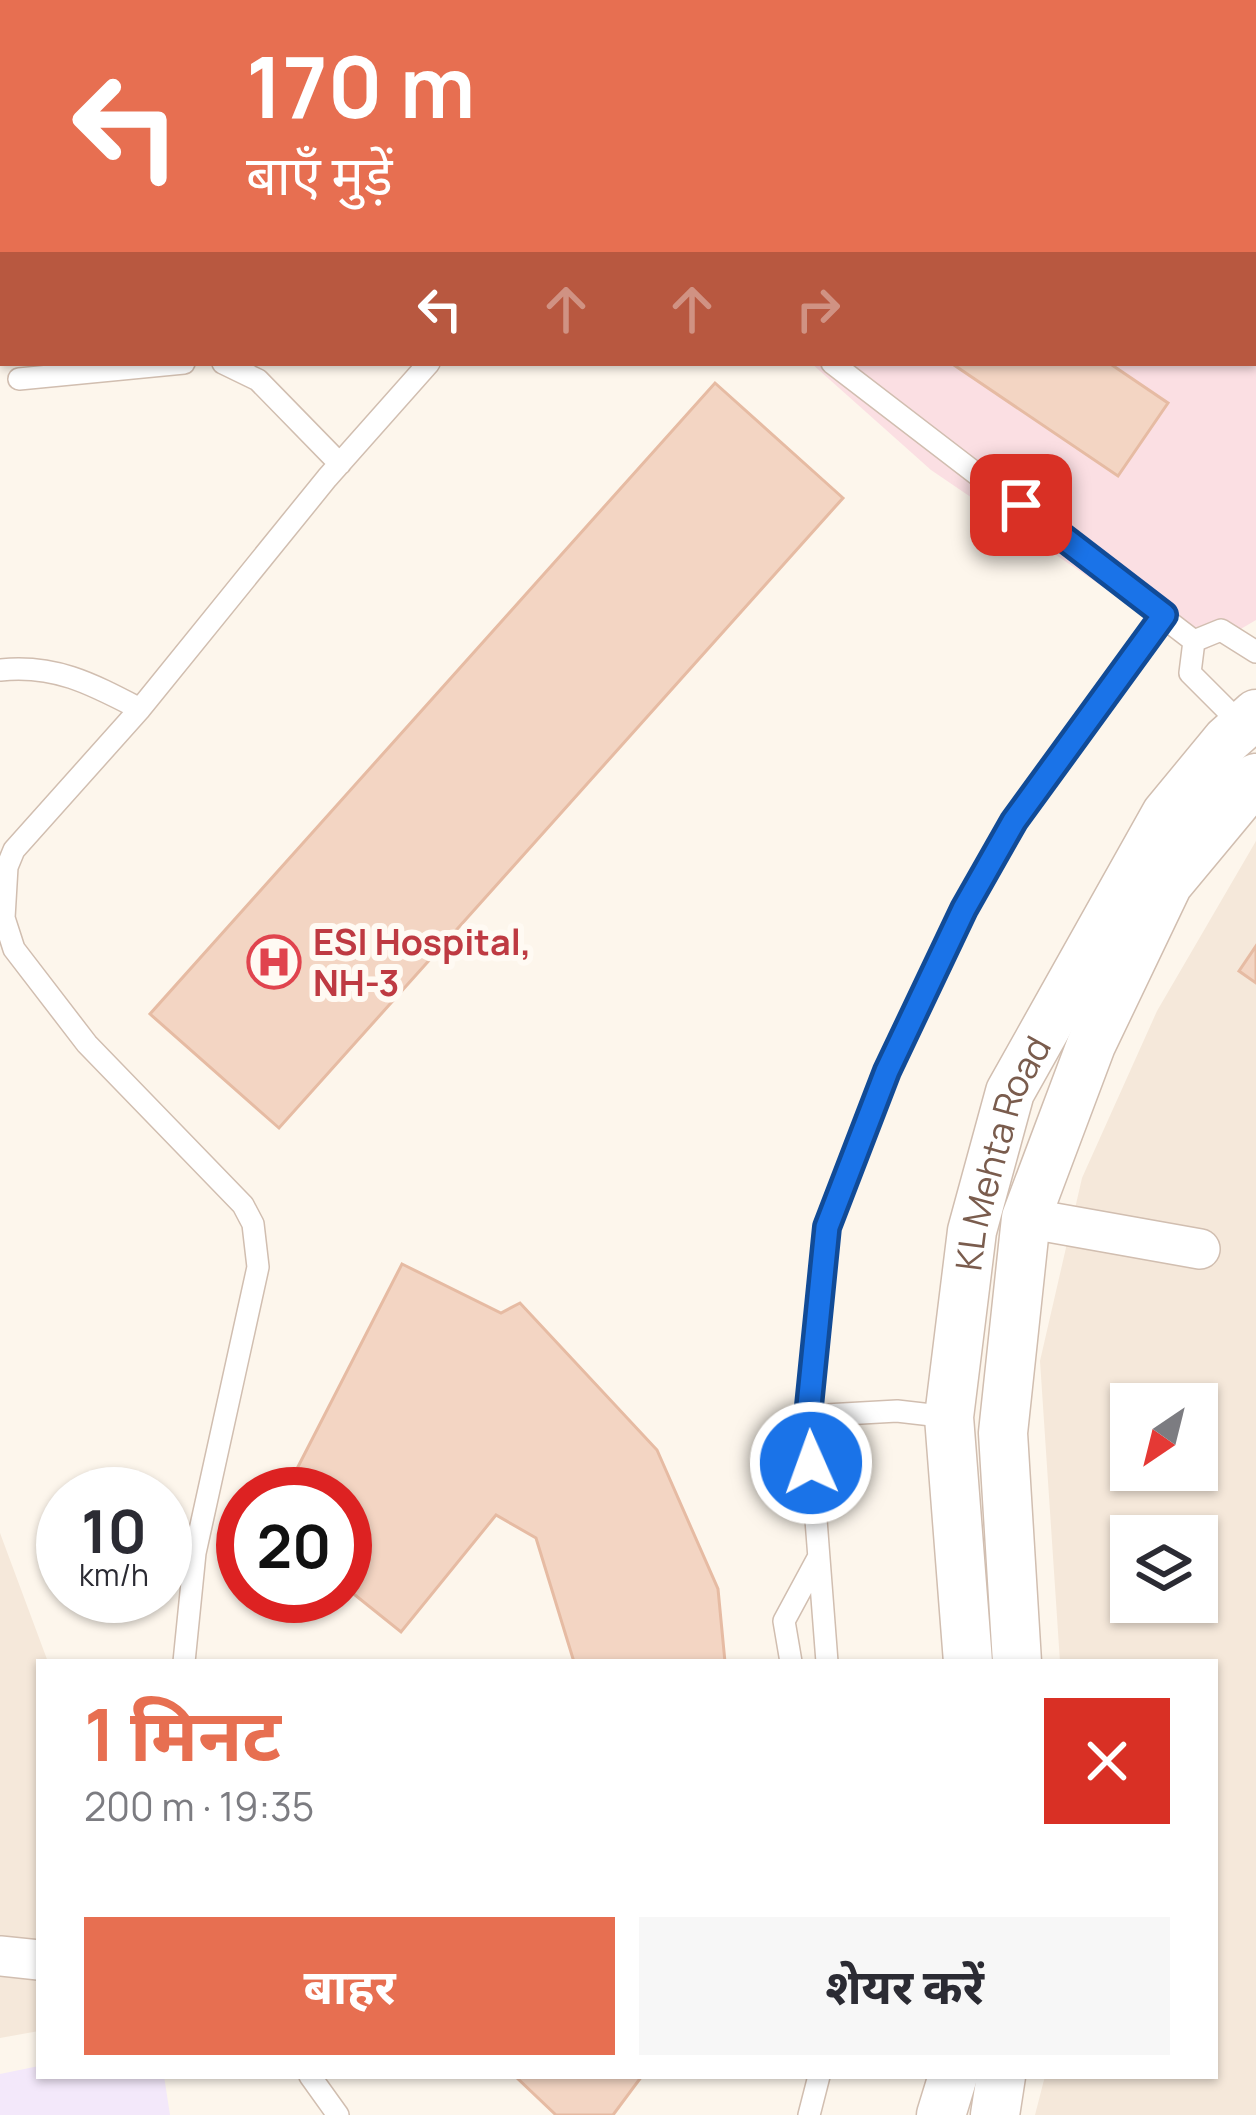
<!DOCTYPE html>
<html lang="hi">
<meta charset="utf-8">
<style>
:root{--surface:#fff;--page:#f7f7f7;--text:#2b2b33;--muted:#7c7c81;--accent:#e76f51}
body{margin:0;font-family:Manrope,"Noto Sans Devanagari",sans-serif;background:var(--page);color:var(--text);height:100vh;display:flex;flex-direction:column;font-size:45px;white-space:nowrap}
*{box-sizing:border-box;margin:0}
p{font-size:39px;color:var(--muted)}
.icon{flex:none;width:66px;height:66px;fill:none;stroke:currentColor;stroke-width:2;stroke-linecap:round;stroke-linejoin:round}
.map{position:relative;flex:1;overflow:hidden}
.sheet{position:absolute;left:36px;top:1659px;width:1182px;height:420px;display:flex;flex-direction:column;background:var(--surface);border-radius:0px;box-shadow:0 3px 9px #0004}
.sheet>*{flex:none}
.hud{position:absolute;left:0px;top:0px;width:1257px;height:366px;box-shadow:0 3px 9px #0004;background:#e76f51;color:#fff;overflow:hidden}
.needle{width:78px;rotate:215deg}
.buttons{position:absolute;left:1110px;top:1383px;display:grid;gap:24px}
.buttons a{display:grid;place-items:center;width:108px;height:108px;border-radius:0px;background:var(--surface);box-shadow:0 3px 9px #0004;font-size:60px}
.speed{position:absolute;left:36px;top:1467px;display:flex;gap:24px;font-size:60px;font-weight:700;text-align:center}
.speed>*{display:grid;place-content:center;width:156px;height:156px;border-radius:50%;background:var(--surface);box-shadow:0 3px 9px #0004;line-height:1}
.speed small{font-size:30px;font-weight:400}
.speed .limit{border:18px solid #d22;background:#fff;color:#111}
.pin{position:absolute;display:grid;place-items:center;width:102px;height:102px;color:#fff;margin:-51px;border-radius:24px;box-shadow:0 6px 18px #0006}
.me{position:absolute;width:132px;margin:-66px;rotate:358deg;stroke-linejoin:round;filter:drop-shadow(0 0 9px #0008)}
.turn{display:flex;align-items:center;gap:42px;height:252px;padding:0 48px;font-size:54px}
.turn .icon{width:156px;height:156px;stroke-width:2.5}
.turn b{display:block;font-size:84px;line-height:102px}
.lanes{display:flex;align-items:center;height:114px;padding:0 48px;background:#0003;justify-content:center;gap:60px;direction:ltr}
.lanes .off{opacity:.35}
.round{display:grid;place-items:center;flex:none;width:126px;height:126px;border-radius:0px;background:var(--page)}
.headline{display:flex;align-items:center;justify-content:space-between;height:204px;padding:0 48px}
h1{font-size:72px;font-weight:700;line-height:90px;color:var(--accent)}
.primary-button{display:flex;gap:24px;margin-top:auto;padding:24px 48px}
.primary-button a{flex:1;height:138px;border-radius:0px;background:var(--accent);color:#fff;font-size:48px;font-weight:700;line-height:138px;text-align:center}
.primary-button a+a{background:var(--page);color:var(--text)}
.map>svg:first-child{display:block}
</style>
<div class="map">
<svg width="1256" height="2115" viewBox="0 0 1256 2115">
<rect width="100%" height="100%" fill="#fdf6ec"/>
<path fill="#f5e8da" fill-rule="evenodd" d="M1256,841V2115H1035L1045,2076H1215V1662H1060L1040,1361L1082,1178L1157,1011ZM1131,1404H1197V1470H1131ZM1131,1536H1197V1602H1131Z
M0,1533L48,1662H39V2031L0,2038Z"/>
<path fill="#f3e8fa" d="M39,2066V2076H164L170,2115H0V2074Z"/>
<path fill="#fbdfe3" d="M648,0H1256V620L1200,653L931,470L811,363H1254V3H647Z"/>
<path fill="#f3d5c3" stroke="#e6bba3" stroke-width="3" d="M926,0H1060L1065,3H924Z
M951,363H1109L1168,403L1118,476Z
M715,383L843,498L279,1128L150,1014Z
M1256,946V983L1239,971Z
M402,1264L501,1313L520,1303L657,1450L718,1589L725,1662H574L536,1538L496,1515L401,1632L345,1587V1494H284Z
M515,2076H642L613,2115H556Z"/>
<g fill="none" stroke-linecap="round" stroke-linejoin="round">
<g stroke="#d1beb0" stroke-width="24">
<path id="service" d="M554,0V3
M223,363L258,380L340,464
M832,363L1194,641
M19,379L184,363
M1194,641L1190,673L1243,726
M1194,641L1221,630L1256,652
M0,670C55,664 92,684 140,709
M808,1416L827,1227L887,1071L964,909L1014,821L1164,615
M184,1662L195,1553L258,1267L253,1224L243,1205L87,1044L14,949L4,918L7,867L14,850L140,709L327,478L429,363
M791,1662L784,1621L818,1558
M827,1662L808,1416L897,1411L949,1417
M310,2076L338,2115
M809,2115L819,2076"/>
</g>
<g stroke="#d1beb0" stroke-width="42">
<path id="minor" d="M1026,1218L1200,1249
M0,1956L39,1960"/>
</g>
<g stroke="#d1beb0" stroke-width="51">
<g id="tertiary">
<path id="s1" d="M968,1662L949,1417L972,1231L1010,1092L1166,814L1227,740L1256,714"/>
<path d="M1017,1662L1003,1433L1026,1218L1091,1045L1168,884L1256,778"/>
<path d="M941,2115L953,2076"/>
<path d="M995,2115L1001,2076"/>
</g>
</g>
<use href="#service" stroke="#fff" stroke-width="21"/>
<use href="#minor" stroke="#fff" stroke-width="39"/>
<use href="#tertiary" stroke="#fff" stroke-width="48"/>
</g>
<g fill="none" stroke-linecap="round" stroke-linejoin="round">
<g stroke="#114b97" stroke-width="30">
<path id="route" d="M811,1463L808,1416L827,1227L887,1071L964,909L1014,821L1164,615L1021,505"/>
</g>
<use href="#route" stroke="#1a73e8" stroke-width="21"/>
</g>
<defs>
<g id="hospital-ring" transform="scale(2.7)"><circle r="9.5" fill="#fffaf3" stroke="#e0444e" stroke-width="1.5"/><path d="M-5-5h3v3.5h4V-5h3V5h-3V1.5h-4V5h-3Z" fill="#e0444e"/></g>
</defs>
<g fill-rule="evenodd">
<use href="#hospital-ring" x="274" y="962"/>
</g>
<g text-anchor="middle" dominant-baseline="central" stroke-width="12" stroke-linejoin="round" paint-order="stroke">
<g font-size="36" font-weight="bold" fill="#be3a42" stroke="#fffaf3" text-anchor="start">
<text x="313" y="941">ESI Hospital,<tspan x="313" dy="41">NH-3</tspan></text>
</g>
<g font-size="36" fill="#7a5c4d" stroke="#fffaf3">
<text stroke="none"><textPath href="#s1" startOffset="516">KL Mehta Road</textPath></text>
</g>
</g>
</svg>
<div class="buttons">
<a><svg class="needle" viewBox="-14 -14 28 28"><path d="M0-13l5 13h-10z" fill="#e53935"/><path d="M0 13l5-13h-10z" fill="#7c7c81"/></svg></a>
<a><svg class="icon" aria-label="layers" viewBox="0 0 24 24"><path d="M12 4l9 5-9 5-9-5zM3 14l9 5 9-5"/></svg></a>
</div>
<div class="speed"><div>10<small>km/h</small></div><div class="limit">20</div></div>
<div class="pin" style="left:1021px;top:505px;background:#d93025"><svg class="icon" aria-label="arrive" viewBox="0 0 24 24"><path d="M6 21V4h12l-3 4 3 4H6"/></svg></div>
<svg class="me" style="left:811px;top:1463px" viewBox="-20 -20 40 40"><circle r="17" fill="#1a73e8" stroke="#fff" stroke-width="3"/><path d="M0-11L8 9 0 5-8 9z" fill="#fff"/></svg>
<div class="hud">
<div class="turn"><svg class="icon" aria-label="left" viewBox="0 0 24 24"><path d="M17 20v-9H6M10 6l-5 5 5 5"/></svg><div><b>170 m</b>बाएँ मुड़ें</div></div>
<div class="lanes"><svg class="icon" aria-label="left" viewBox="0 0 24 24"><path d="M17 20v-9H6M10 6l-5 5 5 5"/></svg><svg class="icon off" aria-label="ahead" viewBox="0 0 24 24"><path d="M12 20V5M6 11l6-6 6 6"/></svg><svg class="icon off" aria-label="ahead" viewBox="0 0 24 24"><path d="M12 20V5M6 11l6-6 6 6"/></svg><svg class="icon off" aria-label="right" viewBox="0 0 24 24"><path d="M7 20v-9h11M14 6l5 5-5 5"/></svg></div>
</div>
<section class="sheet">
<div class="headline"><div><h1>1 मिनट</h1><p>200 m · 19:35</p></div><a class="round" style="background:#d93025;color:#fff"><svg class="icon" aria-label="close" viewBox="0 0 24 24"><path d="M6 6l12 12M18 6L6 18"/></svg></a></div>
<div class="primary-button"><a>बाहर</a><a>शेयर करें</a></div>
</section>
</div>
